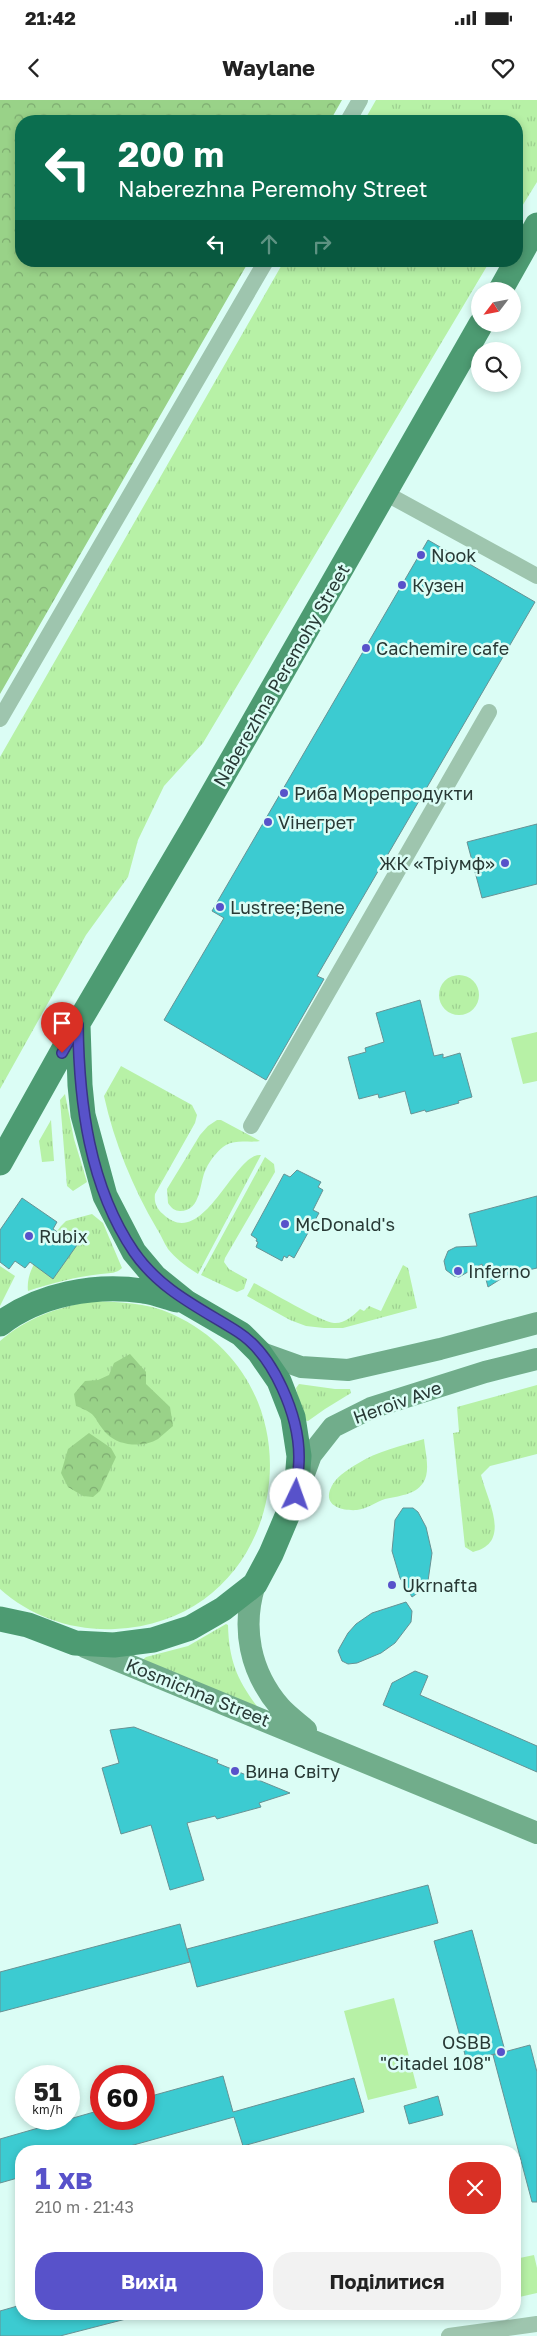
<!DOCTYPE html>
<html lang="uk">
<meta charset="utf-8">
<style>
:root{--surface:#fff;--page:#f2f2f2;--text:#222;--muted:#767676;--accent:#5852ca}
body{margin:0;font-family:"Golos Text",sans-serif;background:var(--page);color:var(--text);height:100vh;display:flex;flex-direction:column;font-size:19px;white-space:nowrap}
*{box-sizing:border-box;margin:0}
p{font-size:16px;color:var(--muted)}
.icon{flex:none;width:28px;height:28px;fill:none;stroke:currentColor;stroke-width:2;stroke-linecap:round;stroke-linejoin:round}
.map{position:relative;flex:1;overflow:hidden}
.details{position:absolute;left:15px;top:2045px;width:506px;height:175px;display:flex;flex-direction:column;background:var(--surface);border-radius:20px;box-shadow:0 2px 8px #0003}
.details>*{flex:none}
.guide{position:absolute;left:15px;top:15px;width:508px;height:152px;border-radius:20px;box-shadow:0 2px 8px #0003;background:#0b6e4f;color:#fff;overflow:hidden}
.needle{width:32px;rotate:238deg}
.controls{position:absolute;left:471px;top:182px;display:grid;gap:10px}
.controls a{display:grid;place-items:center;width:50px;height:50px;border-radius:50%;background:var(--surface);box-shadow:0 2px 8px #0003;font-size:25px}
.speed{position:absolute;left:15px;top:1965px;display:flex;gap:10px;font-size:25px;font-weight:700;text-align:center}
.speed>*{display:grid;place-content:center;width:65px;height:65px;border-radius:50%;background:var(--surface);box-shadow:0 2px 8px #0003;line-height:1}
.speed small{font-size:12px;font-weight:400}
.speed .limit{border:8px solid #d22;background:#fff;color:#111}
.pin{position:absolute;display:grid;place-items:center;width:42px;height:42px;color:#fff;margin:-51px -21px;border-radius:50% 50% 50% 0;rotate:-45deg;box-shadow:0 0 5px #0007}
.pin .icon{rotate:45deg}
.me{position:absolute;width:55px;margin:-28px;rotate:3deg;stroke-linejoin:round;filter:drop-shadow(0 0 4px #0008)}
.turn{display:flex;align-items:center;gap:18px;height:105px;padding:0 20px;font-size:22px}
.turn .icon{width:65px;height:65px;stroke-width:2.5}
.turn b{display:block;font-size:35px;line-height:42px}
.lanes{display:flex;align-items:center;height:48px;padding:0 20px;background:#0003;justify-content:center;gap:25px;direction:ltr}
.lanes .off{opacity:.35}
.round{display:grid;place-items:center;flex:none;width:52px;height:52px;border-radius:20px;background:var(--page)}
.summary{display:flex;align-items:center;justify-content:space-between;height:85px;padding:0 20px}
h1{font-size:30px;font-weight:700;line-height:38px;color:var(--accent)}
.cta{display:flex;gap:10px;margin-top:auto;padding:10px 20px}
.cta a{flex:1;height:58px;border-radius:20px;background:var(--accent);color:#fff;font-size:20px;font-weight:700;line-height:58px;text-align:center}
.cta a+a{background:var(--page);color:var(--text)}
.status{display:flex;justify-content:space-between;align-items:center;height:35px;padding:0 25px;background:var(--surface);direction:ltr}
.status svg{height:14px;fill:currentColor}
header{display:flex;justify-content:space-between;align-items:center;height:65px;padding:0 20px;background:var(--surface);font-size:22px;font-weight:700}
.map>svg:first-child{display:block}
</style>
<div class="status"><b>21:42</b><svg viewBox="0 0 49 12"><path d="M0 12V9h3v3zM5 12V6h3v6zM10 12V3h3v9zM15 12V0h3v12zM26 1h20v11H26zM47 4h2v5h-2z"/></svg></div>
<header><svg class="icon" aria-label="back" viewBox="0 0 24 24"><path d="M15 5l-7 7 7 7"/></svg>Waylane<svg class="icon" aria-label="heart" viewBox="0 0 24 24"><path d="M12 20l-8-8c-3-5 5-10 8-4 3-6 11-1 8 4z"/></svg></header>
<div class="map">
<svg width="537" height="2236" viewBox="0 0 537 2236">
<defs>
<pattern id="grass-tufts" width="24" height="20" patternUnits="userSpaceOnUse" patternTransform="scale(1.25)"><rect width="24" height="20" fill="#b7f1a6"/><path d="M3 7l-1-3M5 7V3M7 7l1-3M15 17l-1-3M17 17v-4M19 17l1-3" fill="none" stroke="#9dcf90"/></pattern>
<pattern id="forest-crowns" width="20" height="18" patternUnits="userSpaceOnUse" patternTransform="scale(1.25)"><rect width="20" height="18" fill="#99d288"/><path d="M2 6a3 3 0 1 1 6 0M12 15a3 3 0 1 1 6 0" fill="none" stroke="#7dab70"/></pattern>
</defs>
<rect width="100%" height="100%" fill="#dbfdf5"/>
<path fill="url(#grass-tufts)" d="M376,0H537V82L516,116V21H364Z
M284,161H490L203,643L164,686L138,740L128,777L86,835L0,989V657Z
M439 895a20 20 0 1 1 40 0a20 20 0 1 1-40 0Z
M121,966L192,1005L197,1015L195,1023L155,1094C154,1102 156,1108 163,1114C203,1153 234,1052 261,1055L198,1174C187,1167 176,1159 168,1149C164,1143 161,1135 157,1129C133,1088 114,1042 104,996Z
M65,994L74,1039L87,1082L73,1091L67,1086L60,1000Z
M51,1020L54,1061L42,1062L39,1041Z
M217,1020H221L260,1041C250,1043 236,1039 226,1045C218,1050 210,1060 206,1069C199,1082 202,1111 180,1111C175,1111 171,1108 168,1103L167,1089L200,1035L208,1026Z
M265,1057L274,1064L275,1072L225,1158L224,1162L229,1169L247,1179L244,1189L237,1192L201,1175Z
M92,1114L103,1123L122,1168C116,1174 109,1173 101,1174C75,1177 52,1183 28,1191C25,1167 48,1144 61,1126L66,1121Z
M403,1165L408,1168L417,1208L343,1228H324L306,1226L290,1220L247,1196L254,1183C268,1190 321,1222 334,1223C344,1224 353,1216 360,1209L364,1211L369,1206L381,1211Z
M0,1166L15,1176L0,1206Z
M90,1201C118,1202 146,1202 172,1214C329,1286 288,1522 115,1529C73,1531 31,1517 0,1489V1241C28,1217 55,1209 90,1201Z
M299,1284L335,1289H350L351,1293L325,1309L308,1321L303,1320L296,1288Z
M537,1285V1354L490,1366L481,1375C488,1402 512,1443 473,1452L465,1447L453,1333L459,1332L457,1307Z
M424,1339C425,1351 431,1372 423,1383C415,1395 398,1396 385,1399C376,1402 367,1409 357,1410C344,1411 324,1407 330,1390C334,1378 347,1370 357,1364C377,1351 402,1346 424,1339Z
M226,1524L228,1525C229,1561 237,1580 259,1609L139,1563L146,1557L188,1546Z"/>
<path fill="url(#forest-crowns)" d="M0,0H342L330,21H21V161H249L0,594Z
M130,1254L146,1272V1284L170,1307L173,1326C168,1330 163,1335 158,1339C143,1348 119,1346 107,1334C92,1318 100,1315 76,1306L74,1294L85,1281L98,1280L109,1275L114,1263Z
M89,1333L111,1348L116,1357L100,1391L93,1397L83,1396L68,1387L61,1373L68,1349Z"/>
<path fill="#b7f1a6" d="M537,932V981L523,984L511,938Z
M394,1898L417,1988L368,2000L344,1911Z
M534,2155L537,2168V2193L515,2198V2159Z"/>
<path fill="#3ccbd1" stroke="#679294" d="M428,440L535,502L317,876L324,879L266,980L164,920L224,818L212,811Z
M537,724V784L482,798L467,742Z
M420,900L434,956L443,954V958L460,953L472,997L458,1001L459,1003L426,1012L425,1010L411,1014L405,991L379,998L378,994L359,999L348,957L366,952L365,948L384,942L376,913Z
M297,1070L321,1082L318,1087L323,1090L313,1110L319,1113L294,1158L289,1155L287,1158L284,1156L282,1161L256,1147L258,1142L256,1141L257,1139L251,1135L284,1074L290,1077Z
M537,1096V1168L507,1175L488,1187L482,1164L459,1177L454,1176L446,1170L444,1161L448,1151L456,1147L477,1146L469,1114Z
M22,1098L57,1122L53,1129L77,1145L53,1179L30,1162L25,1168L15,1161L9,1169L0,1162V1130Z
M403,1408H413L418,1412L426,1427L432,1453L428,1481L425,1488L412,1497L400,1478L392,1451L395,1420Z
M406,1502L412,1511L411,1522L395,1543L381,1553L357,1563L348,1564L342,1561L338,1551L340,1547L348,1533L356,1524L372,1513Z
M415,1571L428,1576L420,1595L537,1646V1672L383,1605L392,1583Z
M134,1627L218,1660L217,1663L290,1693L259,1703L261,1707L217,1719L215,1716L187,1723L204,1780L170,1790L151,1725L121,1734L102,1668L119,1663L110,1630Z
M428,1785L438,1823L197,1887L187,1849Z
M180,1824L190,1862L0,1912V1872Z
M472,1830L505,1951L467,1962L434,1841Z
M530,1945L537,1972V2102H532L493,1955Z
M223,1976L233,2012L354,1978L364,2012L243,2046L234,2017L112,2051H21V2077L0,2083V2039L101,2010V2019H144V1998Z
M438,1996L443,2015L409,2024L404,2006Z
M21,2205V2214H125L126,2219L60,2236H0V2211Z"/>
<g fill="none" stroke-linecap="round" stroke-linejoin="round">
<path stroke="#9ec5ae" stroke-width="16" d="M348,21L360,0
M385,393L537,476
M0,619L266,161
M251,1026L489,612
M449,2236L537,2224"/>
<path stroke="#71ad8b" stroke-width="22" d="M259,1252L301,1267L348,1270L440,1249L537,1223
M301,1382L311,1355L333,1327L371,1308L485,1272L537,1259
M255,1484C241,1528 250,1572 280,1607C287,1615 298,1623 306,1630
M85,1547L537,1733"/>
<path stroke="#4d9b72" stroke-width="25" d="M500,191L537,125
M0,1063L80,920L193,728L481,224
M0,1224C39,1194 95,1184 143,1191C154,1192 166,1197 177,1200
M0,1519L28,1525L75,1543L114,1545L153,1540L190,1528L223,1509L255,1484L271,1454L296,1395L299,1356L293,1317L279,1281L259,1252L241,1234L186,1202L155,1177L134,1152L105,1096L83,1015L80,985L78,925"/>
</g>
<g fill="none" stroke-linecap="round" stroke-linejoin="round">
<g stroke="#393583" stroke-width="12">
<path id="route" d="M62,953L78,925C79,1002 89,1086 134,1152C160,1190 200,1208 238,1232C274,1255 299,1316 299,1357C299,1370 297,1382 296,1395"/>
</g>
<use href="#route" stroke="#5852ca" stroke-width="9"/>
</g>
<g fill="#5852ca" stroke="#dbfdf5" stroke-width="2">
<circle cx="421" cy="455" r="5"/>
<circle cx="402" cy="485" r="5"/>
<circle cx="366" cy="548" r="5"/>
<circle cx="284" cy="693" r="5"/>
<circle cx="268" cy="722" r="5"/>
<circle cx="505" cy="763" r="5"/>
<circle cx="220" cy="807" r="5"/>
<circle cx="285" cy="1124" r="5"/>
<circle cx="29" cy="1136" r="5"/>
<circle cx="458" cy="1171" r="5"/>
<circle cx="392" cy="1485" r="5"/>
<circle cx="235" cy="1671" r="5"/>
<circle cx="501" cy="1952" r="5"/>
</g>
<g text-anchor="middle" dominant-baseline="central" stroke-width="5" stroke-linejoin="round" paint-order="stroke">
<g font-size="18" fill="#283935" stroke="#dbfdf5" text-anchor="start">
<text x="431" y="455">Nook</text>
<text x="412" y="485">Кузен</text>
<text x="376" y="548">Cachemire cafe</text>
<text x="294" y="693">Риба Морепродукти</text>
<text x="278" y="722">Vінегрет</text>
<text x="495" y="763" text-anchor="end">ЖК «Тріумф»</text>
<text x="230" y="807">Lustree;Bene</text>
<text x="295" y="1124">McDonald's</text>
<text x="39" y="1136">Rubix</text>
<text x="468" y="1171">Inferno</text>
<text x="402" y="1485">Ukrnafta</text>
<text x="245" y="1671">Вина Світу</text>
<text x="491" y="1942" text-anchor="end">OSBB<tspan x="491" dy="21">"Citadel 108"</tspan></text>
</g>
<g font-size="18" fill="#283935" stroke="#dbfdf5">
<text transform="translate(281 575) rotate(-60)">Naberezhna Peremohy Street</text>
<text transform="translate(397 1302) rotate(-20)">Heroiv Ave</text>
<text transform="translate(198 1592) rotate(22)">Kosmichna Street</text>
</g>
</g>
</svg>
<div class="controls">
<a><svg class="needle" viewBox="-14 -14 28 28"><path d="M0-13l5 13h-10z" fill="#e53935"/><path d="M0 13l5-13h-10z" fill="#767676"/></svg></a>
<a><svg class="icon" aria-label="search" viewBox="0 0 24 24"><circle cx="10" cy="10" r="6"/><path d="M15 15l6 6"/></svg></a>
</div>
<div class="speed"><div>51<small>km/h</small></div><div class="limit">60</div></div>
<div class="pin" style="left:62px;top:953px;background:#d93025"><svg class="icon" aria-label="arrive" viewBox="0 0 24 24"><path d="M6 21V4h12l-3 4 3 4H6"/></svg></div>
<svg class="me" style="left:296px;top:1395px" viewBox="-20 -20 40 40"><circle r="19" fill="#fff"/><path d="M0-13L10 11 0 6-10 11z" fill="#5852ca"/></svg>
<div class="guide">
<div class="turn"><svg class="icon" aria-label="left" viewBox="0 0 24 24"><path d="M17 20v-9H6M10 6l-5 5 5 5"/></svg><div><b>200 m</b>Naberezhna Peremohy Street</div></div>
<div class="lanes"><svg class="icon" aria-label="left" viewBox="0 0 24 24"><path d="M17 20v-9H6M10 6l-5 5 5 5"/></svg><svg class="icon off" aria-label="ahead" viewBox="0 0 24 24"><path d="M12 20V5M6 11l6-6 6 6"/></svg><svg class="icon off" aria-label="right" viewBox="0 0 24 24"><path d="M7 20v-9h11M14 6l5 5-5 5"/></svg></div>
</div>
<section class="details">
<div class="summary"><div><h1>1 хв</h1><p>210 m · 21:43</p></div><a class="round" style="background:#d93025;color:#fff"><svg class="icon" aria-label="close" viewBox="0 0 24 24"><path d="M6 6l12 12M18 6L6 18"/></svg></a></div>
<div class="cta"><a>Вихід</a><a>Поділитися</a></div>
</section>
</div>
